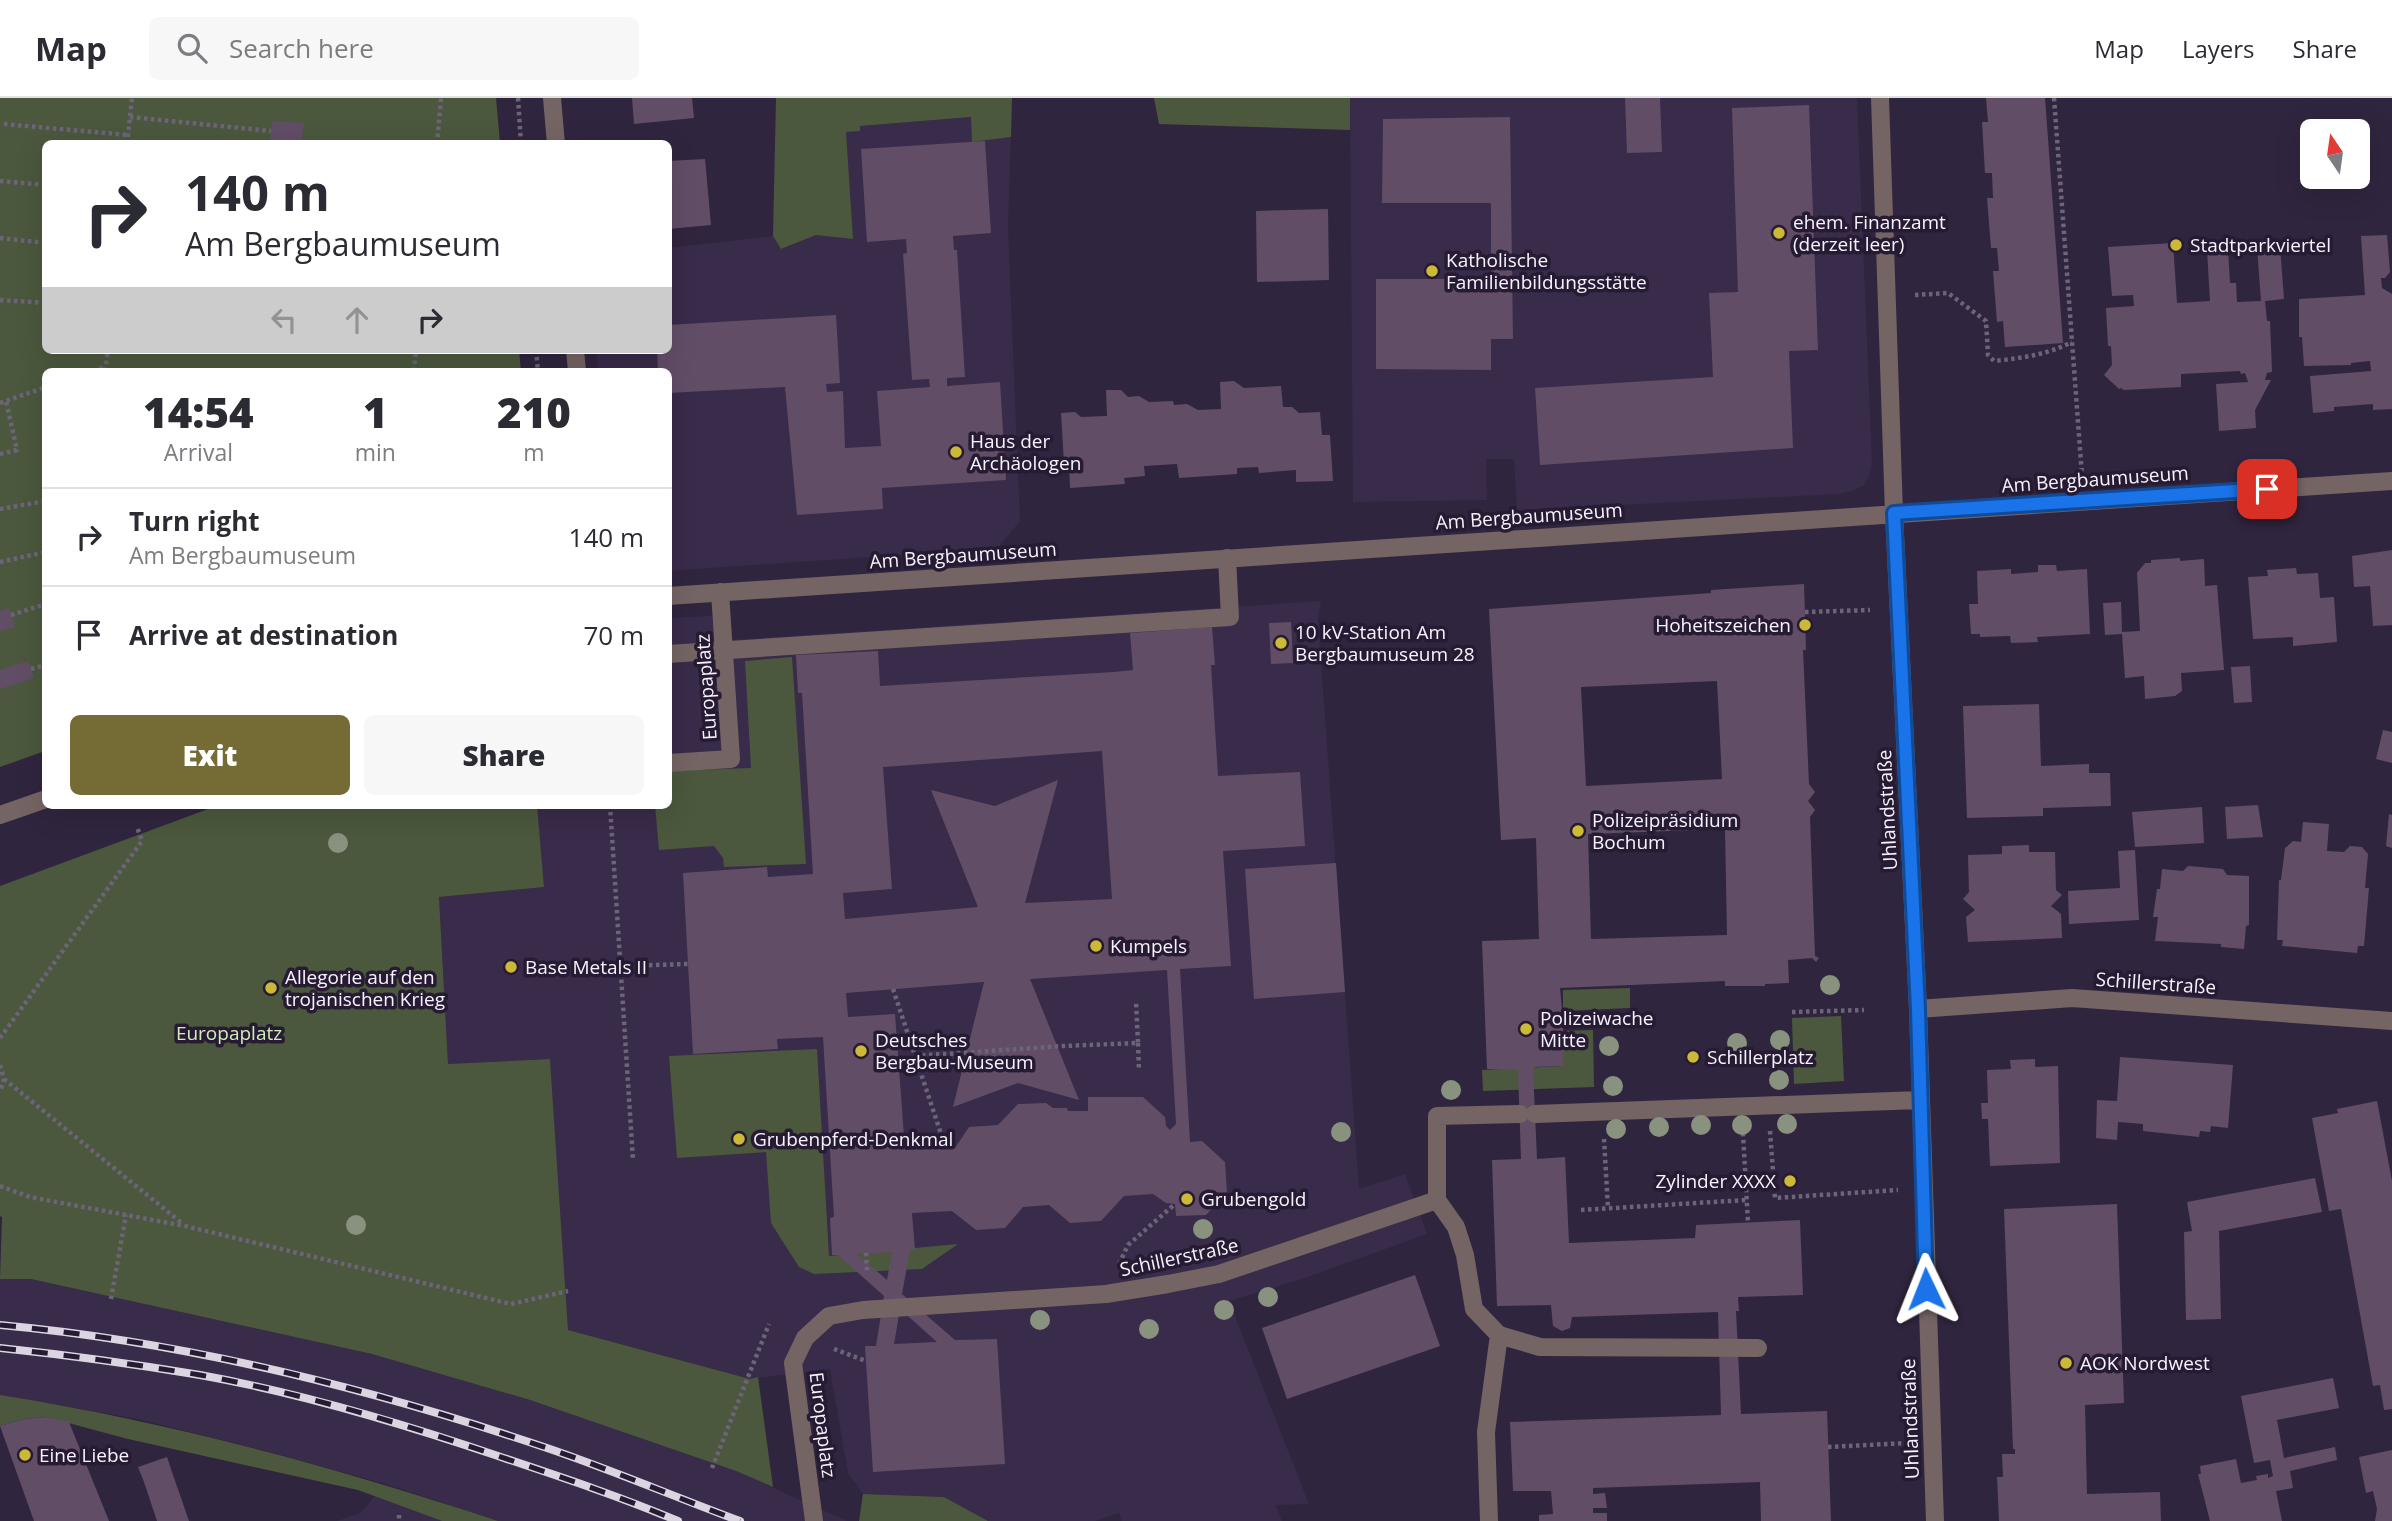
<!DOCTYPE html>
<meta charset="utf-8">
<style>
:root{--surface:#fff;--page:#f7f7f7;--text:#2b2b33;--muted:#7c7c81;--line:#e1e1e2;--accent:#746b35}
body{margin:0;font-family:"Open Sans",sans-serif;background:var(--page);color:var(--text);height:100vh;display:flex;flex-direction:column;font-size:26px;white-space:nowrap}
*{box-sizing:border-box;margin:0}
p{font-size:23px;color:var(--muted)}
.icon{flex:none;width:38px;height:38px;fill:none;stroke:currentColor;stroke-width:2;stroke-linecap:round;stroke-linejoin:round}
.map{position:relative;flex:1;overflow:hidden}
.side{position:absolute;left:42px;top:270px;width:630px;height:441px;display:flex;flex-direction:column;background:var(--surface);border-radius:10px;box-shadow:0 7px 28px #0002}
.side>*{flex:none}
.hud{position:absolute;left:42px;top:42px;width:630px;height:214px;border-radius:10px;box-shadow:0 7px 28px #0002;background:#fff;color:var(--text);overflow:hidden}
.needle{width:46px;rotate:347deg}
.buttons{position:absolute;left:2300px;top:21px;display:grid;gap:14px}
.buttons a{display:grid;place-items:center;width:70px;height:70px;border-radius:10px;background:var(--surface);box-shadow:0 7px 28px #0002;font-size:35px}
.pin{position:absolute;display:grid;place-items:center;width:60px;height:60px;color:#fff;margin:-30px;border-radius:14px;box-shadow:0 4px 10px #0006}
.me{position:absolute;width:77px;margin:-38px;rotate:358deg;stroke-linejoin:round;filter:drop-shadow(0 0 5px #0008)}
.turn{display:flex;align-items:center;gap:24px;height:147px;padding:0 28px;font-size:32px}
.turn .icon{width:91px;height:91px;stroke-width:2.5}
.turn b{display:block;font-size:49px;line-height:60px}
.lanes{display:flex;align-items:center;height:66px;padding:0 28px;background:#0003;justify-content:center;gap:35px;direction:ltr}
.lanes .off{opacity:.35}
.eta{display:flex;justify-content:space-evenly;align-items:center;height:119px;text-align:center}
.eta b{font-size:42px;font-weight:800;line-height:49px}
.action{display:flex;gap:14px;margin-top:auto;padding:14px 28px}
.action a{flex:1;height:80px;border-radius:10px;background:var(--accent);color:#fff;font-size:28px;font-weight:800;line-height:80px;text-align:center}
.action a+a{background:var(--page);color:var(--text)}
ul{padding:0;list-style:none}
li{display:flex;align-items:center;gap:21px;height:98px;padding:0 28px;border-top:2px solid var(--line)}
li div{flex:1}
li b{display:block;font-size:26px}
li em{font-style:normal}
header{display:flex;align-items:center;gap:42px;box-sizing:border-box;height:98px;padding:0 35px;background:var(--surface);border-bottom:2px solid var(--line)}
header strong{font-size:33px}
nav{display:flex;gap:38px;margin-inline-start:auto;font-size:24px}
.search{width:490px;height:63px;background:var(--page);display:flex;align-items:center;gap:18px;box-sizing:border-box;padding:0 24px;border-radius:10px;color:var(--muted);font-size:26px}
.map>svg:first-child{display:block}
</style>
<header>
<strong>Map</strong>
<div class="search"><svg class="icon" aria-label="search" viewBox="0 0 24 24"><circle cx="10" cy="10" r="6"/><path d="M15 15l6 6"/></svg>Search here</div>
<nav><a>Map</a><a>Layers</a><a>Share</a></nav>
</header>
<div class="map">
<svg width="2392" height="1423" viewBox="0 0 2392 1423">
<rect width="100%" height="100%" fill="#30253e"/>
<path fill="#392b4a" d="M1350,0H1857L1872,365L1869,378L1864,387L1852,393L1839,396L1517,412L1514,361H1486L1487,402L1353,404Z
M972,19L973,44L1011,39L1008,130L1020,423L998,450L669,473L668,273H598L596,252H668L669,150L773,138L782,151L816,137L845,34L859,28Z
M1321,503L1318,522L1359,1091L1405,1076L1427,1136L1302,1181L1229,1203L1309,1406L1275,1407L1282,1423H1122L1119,1415L1095,1423H988L944,1399L863,1396L848,1375L830,1271L750,1281L568,1232L550,961L448,966L439,799L544,789L537,707H668L669,520L730,517L731,542Z
M0,1181H31L372,1256L530,1302L736,1373L847,1423H498L386,1386L262,1352L138,1321L0,1297Z
M375,1398L442,1423H337L360,1415Z"/>
<path fill="#4b583d" d="M0,0H496L500,45L46,46V252H519L521,273H46L45,653L0,669Z
M776,0H1012L1011,39L972,44L971,19L860,28V33L846,34L853,141L816,137L781,151L773,138Z
M1154,0H1350V32L1159,26Z
M792,559L806,766L724,769L723,760L714,748L659,752L655,707H668L669,673L751,670L745,563Z
M219,707H537L544,789L439,799L448,966L550,961L568,1232L750,1281L758,1279L773,1389L736,1373L530,1302L372,1256L31,1181H0L2,1119L0,1118V788Z
M1630,890V910L1563,913V892Z
M1841,918L1844,983L1794,986L1792,920Z
M1593,932L1594,989L1483,993L1482,972L1562,968L1563,933Z
M817,951L829,1158L958,1146L922,1171L814,1176L799,1169L771,1125L766,1054L677,1060L669,958Z
M0,1297C170,1324 335,1369 498,1423H442L358,1392L128,1341L46,1319L24,1321L0,1328Z
M863,1396L944,1399L988,1423H859Z"/>
<path fill="#624d67" fill-rule="evenodd" d="M632,0H692L694,20L634,26Z
M1625,0H1660L1662,54L1627,55Z
M1986,0H2045L2063,245L2005,249L2003,223L1997,224L1993,173H1999L1997,150H1991L1987,100H1993L1992,75H1985L1982,24H1988Z
M1809,7L1818,252L1789,253L1793,350L1540,367L1535,290L1713,279L1709,195L1738,194L1732,10Z
M1510,19L1513,241H1491V272L1376,271V181H1491V105H1382L1383,21Z
M272,23L304,25L301,46L270,44Z
M985,43L991,135L953,138L954,152H957L965,279L947,280V288L1000,284L1006,382L882,390L883,411L797,417L785,289L668,295V273H658L657,252H668V227L836,217L840,285L826,286L827,294L843,293L845,350L881,348L877,293L930,289L929,281L912,282L903,156L907,155L906,141L867,144L861,51Z
M705,61L711,127L668,131V63Z
M1328,111L1329,182L1257,184L1256,113Z
M2387,137L2390,174L2385,180H2381L2382,190L2392,196V311L2373,312V306L2334,309V313L2313,315L2310,278L2371,273L2370,263L2351,265V267L2304,268L2302,239H2299V201L2365,197L2361,138Z
M2173,145L2177,205L2210,203L2207,152L2228,151L2230,185H2236L2237,204L2261,203L2257,149L2280,148L2284,201L2265,203L2267,223H2270L2272,274L2267,275L2265,282H2271L2255,312L2256,330L2219,333L2216,286L2248,284L2245,275L2241,276L2240,273L2181,276V289L2124,292L2121,290L2119,291L2104,277L2112,267L2111,248H2108L2106,210L2134,208L2133,197L2112,198L2108,149Z
M1234,283L1244,290L1281,288L1283,309H1292L1299,315L1320,314L1322,337H1330L1333,383L1296,384V372L1259,375L1258,369L1237,370V376L1179,380L1177,366L1144,368L1145,378L1124,380L1125,386L1070,390L1069,365L1064,366L1061,315L1075,314L1081,319L1107,318L1106,292H1121L1128,299L1139,298L1149,304L1173,303L1174,307L1187,306L1198,312L1221,311L1220,284Z
M2392,452V527L2373,528L2370,488L2354,489L2352,458Z
M2180,460V463L2204,461L2205,488L2217,487L2224,572L2181,575L2182,593L2175,598L2145,601L2144,578L2125,580L2122,536L2105,537L2103,505L2121,504L2122,534L2140,533L2137,475L2145,465H2151V462Z
M2038,467H2056L2057,473L2087,471L2090,536L2037,539L2038,544L2011,545L2010,538L1980,539V536H1971L1969,506H1978L1977,473L2011,471V476L2038,474Z
M2296,470L2297,476L2318,475L2320,500L2334,499L2337,544L2293,548V539L2253,541L2248,479L2268,478L2267,472Z
M1804,486L1806,552H1803L1809,686L1815,694L1808,703L1815,712L1810,719L1815,858L1819,860L1816,864L1812,860L1788,862L1789,885L1765,886V888H1725V883L1560,890L1563,923V968L1535,969L1533,971L1537,1061L1565,1059L1569,1145L1695,1140L1696,1127L1800,1122L1803,1197L1738,1199L1739,1213H1736L1741,1316L1827,1313L1831,1423H1761L1760,1384L1593,1390V1396L1605,1395L1607,1410H1593V1415H1607V1423H1539V1417L1553,1416L1551,1393H1513L1510,1324L1721,1317L1718,1214L1572,1219L1570,1230L1562,1233L1553,1228L1551,1207L1497,1208L1492,1062L1521,1061L1518,972L1487,971L1482,843L1539,841L1536,740L1501,742L1489,511L1711,495V492ZM1717,583L1722,681L1586,688L1581,589ZM1725,731L1727,837L1591,841L1588,736Z
M9,510L15,529L0,533V513Z
M1291,524L1293,565L1271,566L1269,525Z
M1212,529L1215,567H1211L1218,678L1300,674L1305,748L1223,753L1231,868L1180,871L1190,1044L1202,1043L1225,1064L1227,1094L1206,1117L1176,1118L1175,1106L1166,1105L1153,1096L1124,1098L1101,1123L1070,1125L1049,1107L1023,1109L1005,1130L976,1132L952,1113L912,1115L915,1152H910L902,1196L955,1242L997,1241L1005,1366L873,1374L865,1248H876L884,1198L838,1157H832L830,1120L834,1119L823,939L777,941L778,951L693,956L683,775L767,769L768,779L813,776L802,595H798L796,557L878,553L880,588L1114,574L1133,572L1130,535ZM1102,653L1112,801L1025,805L1058,682L995,708L931,692L978,809L845,821L843,795L892,791L883,669ZM1167,872L1176,1026L1170,1032L1166,1028L1165,1019L1143,999H1088V1013H1068L1067,1010H1053L1046,1005L1018,1006L998,1027L969,1029L955,1050L905,1052L895,916L848,919L846,895L984,884L953,1009L1018,985L1079,1002L1030,881ZM892,1154L887,1182L857,1156ZM900,1211L937,1244L894,1246Z
M28,563L34,580L0,591V572Z
M2250,568L2252,604L2234,605L2231,569Z
M2039,606L2041,668L2089,666V675H2110L2111,708L2043,710V718L1967,720L1963,608Z
M2383,632L2392,634V665L2376,661Z
M2258,707L2263,739L2227,741L2225,709Z
M2202,709L2204,745L2135,749L2132,714Z
M2389,716L2392,717V750L2386,748Z
M2303,724L2329,726L2327,753L2344,754L2350,748L2362,749L2368,756L2365,790H2369L2364,848H2358L2357,855L2282,848L2283,842H2277L2279,782H2281L2285,750L2293,743L2301,744Z
M2029,747V754H2055L2056,792L2062,797L2051,808L2061,816L2062,840L1968,844L1966,819L1975,812L1963,801L1969,794L1968,757L2002,756V748Z
M2135,752L2139,822L2069,826L2068,793L2120,790L2118,753Z
M1336,765L1345,894L1254,901L1245,771Z
M2188,768L2223,771L2227,777L2249,778V827L2246,828L2244,851L2221,849V846L2155,843L2158,819H2153L2157,791H2160L2162,771L2183,773Z
M2120,959L2233,967L2228,1030L2211,1028L2210,1034L2200,1033L2199,1039L2143,1033V1026L2118,1024L2117,1042L2096,1040L2097,1002L2117,1003Z
M2035,961V969L2058,968L2060,1065L1990,1068L1988,1021H1982L1981,1005H1988L1987,972L2011,971L2010,962Z
M2377,1003L2392,1083V1311L2384,1312L2380,1287L2373,1288L2341,1111L2329,1113L2312,1020L2338,1015L2337,1011Z
M2315,1080L2322,1114L2219,1133L2221,1221L2186,1222L2184,1134L2192,1133L2187,1104Z
M2117,1106L2124,1305L2085,1307L2087,1396L2160,1394L2161,1423H1999L1997,1379H2003L2002,1356H2015V1351H2013L2004,1111Z
M1415,1177L1440,1248L1287,1301L1262,1230Z
M2333,1280L2339,1310L2277,1322L2284,1360L2335,1349L2337,1362L2290,1373L2293,1390L2276,1393L2282,1423H2210L2198,1376H2201L2200,1368L2236,1361L2241,1385L2257,1382L2256,1378L2268,1376V1380L2273,1378L2270,1362L2254,1365L2241,1298Z
M46,1319L69,1324L109,1423H34L0,1328L24,1321Z
M2392,1352V1423H2375L2377,1411L2373,1393L2366,1395L2359,1359Z
M167,1359L172,1374L189,1423H157L144,1384L138,1369Z"/>
<g fill="none" stroke-linecap="round" stroke-linejoin="round">
<path stroke="#6c6478" stroke-width="4.5" stroke-dasharray="3.5 3.5" stroke-linecap="butt" d="M518,0L521,46
M2054,0L2082,378
M130,19L271,33
M4,26L128,37
M127,46L132,0
M437,46L441,0
M0,83L46,87
M0,140L46,145
M1915,197L1948,195L1986,223L1988,257L1994,263C2022,260 2046,257 2072,244
M0,202L46,205
M536,252L538,273
M93,273L106,268
M105,273L108,252
M414,273L416,252
M0,305L46,289
M0,356L17,352L6,303
M0,411L46,403
M0,464L46,454
M1805,514L1870,512
M11,517L46,506
M31,571L46,567
M610,707L633,1062
M621,868L688,866
M893,891L946,1051
M1792,914L1864,912
M1643,927L1568,928L1569,918L1643,916
M0,940L142,743L137,729
M1138,945L1139,973
M915,958L1063,948L1138,945L1136,903
M0,967L4,981L0,994
M4,981L183,1126
M1770,1033L1775,1100L1898,1092
M1743,1035L1748,1125
M1604,1041L1608,1110
M0,1088L30,1099L185,1128L511,1206L568,1193
M1581,1112L1746,1102
M866,1155L867,1173
M1119,1166L1128,1147L1175,1106
M111,1201L126,1117
M834,1251L866,1263
M1828,1349L1907,1345
M712,1370L769,1226
M399,1417V1423"/>
<path stroke="#756464" stroke-width="18" d="M668,556L1230,519L1227,460
M1437,1102L1456,1129L1465,1157L1474,1211L1499,1237L1540,1249L1758,1250
M1489,1423L1486,1334L1499,1237"/>
<path stroke="#756464" stroke-width="18" d="M552,0L556,46
M1880,0L1894,415L1918,911L1935,1423
M575,252L577,273
M668,498L2392,383
M668,665L731,661L720,494
M0,717L46,701
M1918,911L2072,900L2392,923
M1535,1016L1919,1002
M814,1423L793,1265L805,1240L829,1218L863,1212L1106,1196L1168,1186L1219,1176L1437,1102V1018L1520,1016"/>
<g stroke="#dad5e1" stroke-width="8">
<path id="rail" d="M0,1227C187,1244 369,1290 547,1350C612,1372 675,1399 740,1423
M0,1250C67,1257 134,1266 200,1277C301,1295 401,1325 498,1358C558,1378 619,1398 678,1423"/>
</g>
<use href="#rail" stroke="#271b34" stroke-width="5" stroke-dasharray="16" stroke-linecap="butt"/>
</g>
<g fill="#89927f">
<circle cx="338" cy="745" r="10"/>
<circle cx="1830" cy="887" r="10"/>
<circle cx="1780" cy="942" r="10"/>
<circle cx="1737" cy="945" r="10"/>
<circle cx="1609" cy="948" r="10"/>
<circle cx="1779" cy="982" r="10"/>
<circle cx="1613" cy="988" r="10"/>
<circle cx="1451" cy="992" r="10"/>
<circle cx="1787" cy="1026" r="10"/>
<circle cx="1701" cy="1027" r="10"/>
<circle cx="1742" cy="1027" r="10"/>
<circle cx="1659" cy="1029" r="10"/>
<circle cx="1616" cy="1031" r="10"/>
<circle cx="1341" cy="1034" r="10"/>
<circle cx="356" cy="1127" r="10"/>
<circle cx="1203" cy="1131" r="10"/>
<circle cx="1268" cy="1199" r="10"/>
<circle cx="1224" cy="1212" r="10"/>
<circle cx="1040" cy="1222" r="10"/>
<circle cx="1149" cy="1231" r="10"/>
</g>
<g fill="none" stroke-linecap="round" stroke-linejoin="round">
<g stroke="#114b97" stroke-width="18">
<path id="route" d="M1926,1191L1918,911L1894,415L2267,391"/>
</g>
<use href="#route" stroke="#1a73e8" stroke-width="12"/>
</g>
<g fill="#cdb938" stroke="#271b34" stroke-width="2.5">
<circle cx="1779" cy="135" r="7"/>
<circle cx="2176" cy="147" r="7"/>
<circle cx="1432" cy="173" r="7"/>
<circle cx="956" cy="354" r="7"/>
<circle cx="1805" cy="527" r="7"/>
<circle cx="1281" cy="545" r="7"/>
<circle cx="1578" cy="733" r="7"/>
<circle cx="1096" cy="848" r="7"/>
<circle cx="511" cy="869" r="7"/>
<circle cx="271" cy="890" r="7"/>
<circle cx="1526" cy="931" r="7"/>
<circle cx="861" cy="953" r="7"/>
<circle cx="1693" cy="959" r="7"/>
<circle cx="739" cy="1041" r="7"/>
<circle cx="1790" cy="1083" r="7"/>
<circle cx="1187" cy="1101" r="7"/>
<circle cx="2066" cy="1265" r="7"/>
<circle cx="25" cy="1357" r="7"/>
</g>
<g text-anchor="middle" dominant-baseline="central" stroke-width="7" stroke-linejoin="round" paint-order="stroke">
<g font-size="19" fill="#f7f3fd" stroke="#271b34" text-anchor="start">
<text x="1793" y="124">ehem. Finanzamt<tspan x="1793" dy="22">(derzeit leer)</tspan></text>
<text x="2190" y="147">Stadtparkviertel</text>
<text x="1446" y="162">Katholische<tspan x="1446" dy="22">Familienbildungsstätte</tspan></text>
<text x="970" y="343">Haus der<tspan x="970" dy="22">Archäologen</tspan></text>
<text x="1791" y="527" text-anchor="end">Hoheitszeichen</text>
<text x="1295" y="534">10 kV-Station Am<tspan x="1295" dy="22">Bergbaumuseum 28</tspan></text>
<text x="1592" y="722">Polizeipräsidium<tspan x="1592" dy="22">Bochum</tspan></text>
<text x="1110" y="848">Kumpels</text>
<text x="525" y="869">Base Metals II</text>
<text x="285" y="879">Allegorie auf den<tspan x="285" dy="22">trojanischen Krieg</tspan></text>
<text x="1540" y="920">Polizeiwache<tspan x="1540" dy="22">Mitte</tspan></text>
<text x="875" y="942">Deutsches<tspan x="875" dy="22">Bergbau-Museum</tspan></text>
<text x="1707" y="959">Schillerplatz</text>
<text x="753" y="1041">Grubenpferd-Denkmal</text>
<text x="1776" y="1083" text-anchor="end">Zylinder XXXX</text>
<text x="1201" y="1101">Grubengold</text>
<text x="2080" y="1265">AOK Nordwest</text>
<text x="39" y="1357">Eine Liebe</text>
</g>
<g font-size="19" fill="#f7f3fd" stroke="#271b34">
<text transform="translate(2095 381) rotate(-4)">Am Bergbaumuseum</text>
<text transform="translate(1529 418) rotate(-4)">Am Bergbaumuseum</text>
<text transform="translate(963 457) rotate(-4)">Am Bergbaumuseum</text>
<text transform="translate(706 589) rotate(-94)">Europaplatz</text>
<text transform="translate(1887 712) rotate(-93)">Uhlandstraße</text>
<text transform="translate(2156 885) rotate(4)">Schillerstraße</text>
<text transform="translate(1179 1159) rotate(-12)">Schillerstraße</text>
<text transform="translate(1910 1321) rotate(-92)">Uhlandstraße</text>
<text transform="translate(823 1327) rotate(83)">Europaplatz</text>
</g>
<g font-size="19" fill="#d1ecb5" stroke="#271b34">
<text x="229" y="935">Europaplatz</text>
</g>
</g>
</svg>
<div class="buttons">
<a><svg class="needle" viewBox="-14 -14 28 28"><path d="M0-13l5 13h-10z" fill="#e53935"/><path d="M0 13l5-13h-10z" fill="#7c7c81"/></svg></a>
</div>
<div class="pin" style="left:2267px;top:391px;background:#d93025"><svg class="icon" aria-label="arrive" viewBox="0 0 24 24"><path d="M6 21V4h12l-3 4 3 4H6"/></svg></div>
<svg class="me" style="left:1926px;top:1191px" viewBox="-20 -20 40 40"><path d="M0-17L14 15 0 8-14 15z" fill="#1a73e8" stroke="#fff" stroke-width="4"/></svg>
<div class="hud">
<div class="turn"><svg class="icon" aria-label="right" viewBox="0 0 24 24"><path d="M7 20v-9h11M14 6l5 5-5 5"/></svg><div><b>140 m</b>Am Bergbaumuseum</div></div>
<div class="lanes"><svg class="icon off" aria-label="left" viewBox="0 0 24 24"><path d="M17 20v-9H6M10 6l-5 5 5 5"/></svg><svg class="icon off" aria-label="ahead" viewBox="0 0 24 24"><path d="M12 20V5M6 11l6-6 6 6"/></svg><svg class="icon" aria-label="right" viewBox="0 0 24 24"><path d="M7 20v-9h11M14 6l5 5-5 5"/></svg></div>
</div>
<section class="side">
<div class="eta">
<div><b>14:54</b><p>Arrival</p></div>
<div><b>1</b><p>min</p></div>
<div><b>210</b><p>m</p></div>
</div>
<ul>
<li><svg class="icon" aria-label="right" viewBox="0 0 24 24"><path d="M7 20v-9h11M14 6l5 5-5 5"/></svg><div><b>Turn right</b><p>Am Bergbaumuseum</p></div><em>140 m</em></li>
<li><svg class="icon" aria-label="arrive" viewBox="0 0 24 24"><path d="M6 21V4h12l-3 4 3 4H6"/></svg><div><b>Arrive at destination</b></div><em>70 m</em></li>
</ul>
<div class="action"><a>Exit</a><a>Share</a></div>
</section>
</div>
